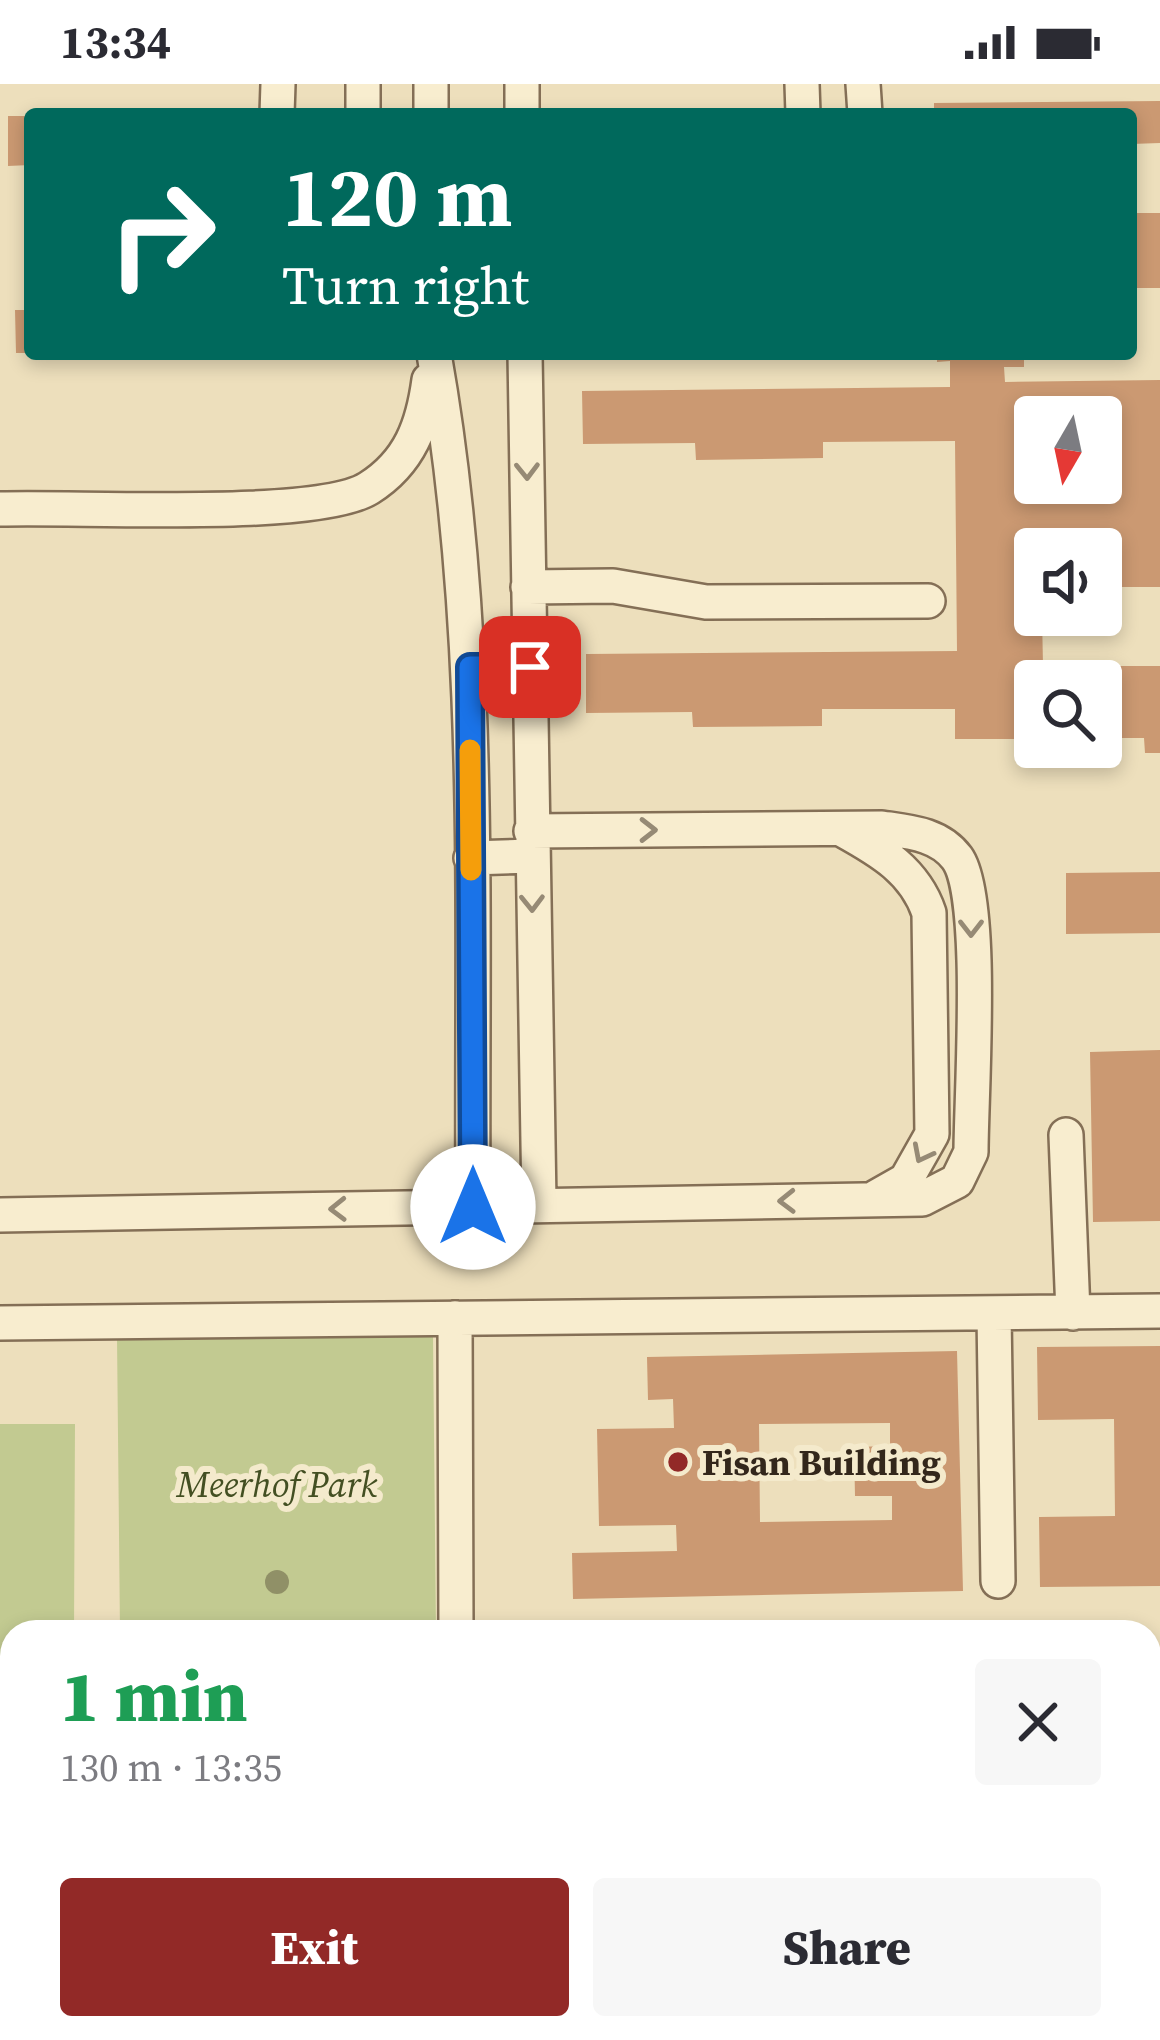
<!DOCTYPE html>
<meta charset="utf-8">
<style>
:root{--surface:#fff;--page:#f7f7f7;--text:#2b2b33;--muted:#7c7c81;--accent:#922927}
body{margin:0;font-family:"Source Serif 4",serif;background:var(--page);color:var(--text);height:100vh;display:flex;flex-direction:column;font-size:45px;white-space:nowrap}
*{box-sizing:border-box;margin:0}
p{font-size:39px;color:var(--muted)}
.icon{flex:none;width:66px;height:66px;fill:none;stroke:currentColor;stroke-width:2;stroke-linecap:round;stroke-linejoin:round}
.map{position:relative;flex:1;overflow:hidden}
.drawer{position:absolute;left:0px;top:1536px;width:1161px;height:420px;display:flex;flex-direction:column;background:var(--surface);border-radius:36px 36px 0 0;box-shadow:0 6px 18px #0003}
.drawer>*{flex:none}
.banner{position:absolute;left:24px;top:24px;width:1113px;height:252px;border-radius:12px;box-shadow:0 6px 18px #0003;background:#00695c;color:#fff;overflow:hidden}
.needle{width:78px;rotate:189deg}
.fabs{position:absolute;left:1014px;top:312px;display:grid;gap:24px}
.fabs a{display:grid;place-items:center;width:108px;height:108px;border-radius:12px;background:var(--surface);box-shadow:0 6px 18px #0003;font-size:60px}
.pin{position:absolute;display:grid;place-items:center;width:102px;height:102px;color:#fff;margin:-51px;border-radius:24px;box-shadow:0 6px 18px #0006}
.me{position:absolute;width:132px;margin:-66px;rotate:0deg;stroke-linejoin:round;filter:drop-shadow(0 0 9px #0008)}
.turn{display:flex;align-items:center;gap:42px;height:252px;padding:0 60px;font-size:54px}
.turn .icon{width:156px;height:156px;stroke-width:2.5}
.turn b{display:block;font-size:84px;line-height:102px}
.round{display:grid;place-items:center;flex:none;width:126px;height:126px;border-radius:12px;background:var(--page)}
.overview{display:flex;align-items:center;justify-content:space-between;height:204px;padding:0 60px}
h1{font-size:72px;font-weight:800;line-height:90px;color:#1e9e55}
.cta{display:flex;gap:24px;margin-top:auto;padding:24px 60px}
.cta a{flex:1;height:138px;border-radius:12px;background:var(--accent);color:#fff;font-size:48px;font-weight:800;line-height:138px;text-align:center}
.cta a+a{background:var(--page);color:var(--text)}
.status{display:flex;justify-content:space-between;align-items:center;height:84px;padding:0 60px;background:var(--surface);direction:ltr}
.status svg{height:33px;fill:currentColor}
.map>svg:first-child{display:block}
</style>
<div class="status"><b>13:34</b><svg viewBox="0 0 49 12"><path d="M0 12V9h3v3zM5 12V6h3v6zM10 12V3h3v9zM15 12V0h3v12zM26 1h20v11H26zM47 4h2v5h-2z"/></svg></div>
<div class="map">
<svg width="1160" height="1956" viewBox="0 0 1160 1956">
<rect width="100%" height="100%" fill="#eddfbc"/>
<path fill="#c2ca91" d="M433,1252L436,1548H120L117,1253Z
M0,1340H75L74,1548H12V1906H0Z
M124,1944H439V1956H124Z"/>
<path fill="#cb9972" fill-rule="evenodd" d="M1160,17V59L1131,60V30H934V19Z
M8,32H30V81L8,82Z
M1131,129H1160V204H1131Z
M15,226H30V269H16Z
M937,270H1024V283H1004L1005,298L1160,296V503H1101V465H1035V531H1042L1043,582H1160V669H1145L1144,654H1101V597H1035V655H955V625H822V642L693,643L692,628L586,629V570L957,567L955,357L823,358V374L696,376L695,359L583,360L582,307L950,303V277L937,278ZM1035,333H1101V399H1035Z
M1160,788V849L1066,850V789Z
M1160,966V1137L1093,1138L1090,968Z
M1160,1262V1502L1040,1503L1039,1433L1115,1432L1114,1335L1038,1336L1037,1263Z
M957,1267L963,1507L573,1515L572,1469L677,1467L676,1441L599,1442L597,1345L674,1344L673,1315L648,1316L647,1273ZM890,1339V1362L854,1363L855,1412H892V1436L760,1438L759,1340Z
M1149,1614H1160V1828H1149Z"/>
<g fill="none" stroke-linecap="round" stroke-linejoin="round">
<g stroke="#846f56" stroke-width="38">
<path id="minor" d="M363,0V30
M431,0V30
M522,0V30
M802,0L803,30
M863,0L865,30
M277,30L278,0
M434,270C484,551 471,838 473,1123
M525,270L539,1119
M0,425C74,422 317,437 369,404C410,378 423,341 429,296
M528,503L613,502L706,518L928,517
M470,583H530
M843,746C881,767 915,787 929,829L932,1050L906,1096L876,1113
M471,774L531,772
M1066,1051L1073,1229
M0,1131L922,1115L957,1097L971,1068C971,1011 985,812 957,774C939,750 910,748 882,744L531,747
M994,1230L998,1497
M455,1234L456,1548
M0,1239L1160,1227
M461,1944L462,1956"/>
</g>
<path stroke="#846f56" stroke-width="6" stroke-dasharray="9 6" stroke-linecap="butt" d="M1149,1843H1160
M1067,1944V1956"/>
<use href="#minor" stroke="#f8edcf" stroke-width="33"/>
</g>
<circle fill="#909067" cx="277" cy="1498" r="12"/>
<defs><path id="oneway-chevron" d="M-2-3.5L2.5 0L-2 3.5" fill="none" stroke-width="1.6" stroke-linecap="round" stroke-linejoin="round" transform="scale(3)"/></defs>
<g stroke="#968a75">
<use href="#oneway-chevron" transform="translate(527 387) rotate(89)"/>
<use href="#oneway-chevron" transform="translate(648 746)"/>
<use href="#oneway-chevron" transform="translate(532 819) rotate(89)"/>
<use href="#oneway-chevron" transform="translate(971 844) rotate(90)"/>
<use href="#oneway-chevron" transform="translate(922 1070) rotate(117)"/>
<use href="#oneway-chevron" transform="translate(787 1117) rotate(179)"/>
<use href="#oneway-chevron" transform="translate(338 1125) rotate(179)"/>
</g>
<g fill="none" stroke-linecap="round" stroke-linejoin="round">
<g stroke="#114b97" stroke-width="30">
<path id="route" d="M473,1123L470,583H530"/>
</g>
<use href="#route" stroke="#1a73e8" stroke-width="21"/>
<path stroke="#f59e0b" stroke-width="21" d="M470,666L471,786"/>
</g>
<circle fill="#922927" stroke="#f4eacc" stroke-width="4.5" cx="678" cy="1378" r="12"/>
<g text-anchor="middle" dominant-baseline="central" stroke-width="12" stroke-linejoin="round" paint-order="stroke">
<g font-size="36" font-weight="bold" fill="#33271b" stroke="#f4eacc" text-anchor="start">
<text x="702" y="1378">Fisan Building</text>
</g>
<g font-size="36" font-style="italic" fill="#434f22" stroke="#f4eacc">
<text x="277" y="1400">Meerhof Park</text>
</g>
</g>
</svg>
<div class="fabs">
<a><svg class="needle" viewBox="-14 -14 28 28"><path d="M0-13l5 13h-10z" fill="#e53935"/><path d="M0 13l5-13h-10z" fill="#7c7c81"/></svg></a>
<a><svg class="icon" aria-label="sound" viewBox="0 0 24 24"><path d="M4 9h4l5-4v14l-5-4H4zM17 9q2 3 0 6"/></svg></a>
<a><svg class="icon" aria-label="search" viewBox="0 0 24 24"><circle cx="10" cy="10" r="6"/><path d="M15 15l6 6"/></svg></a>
</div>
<div class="pin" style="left:530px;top:583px;background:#d93025"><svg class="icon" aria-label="arrive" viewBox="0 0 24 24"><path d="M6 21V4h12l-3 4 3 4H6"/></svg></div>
<svg class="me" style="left:473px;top:1123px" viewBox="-20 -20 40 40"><circle r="19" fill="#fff"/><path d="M0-13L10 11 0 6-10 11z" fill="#1a73e8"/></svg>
<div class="banner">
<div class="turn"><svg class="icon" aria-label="right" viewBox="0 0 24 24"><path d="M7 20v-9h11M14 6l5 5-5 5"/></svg><div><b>120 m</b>Turn right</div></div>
</div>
<section class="drawer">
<div class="overview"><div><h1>1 min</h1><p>130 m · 13:35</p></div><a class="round"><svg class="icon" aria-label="close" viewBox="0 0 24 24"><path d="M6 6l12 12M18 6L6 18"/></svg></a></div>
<div class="cta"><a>Exit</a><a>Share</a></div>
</section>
</div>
